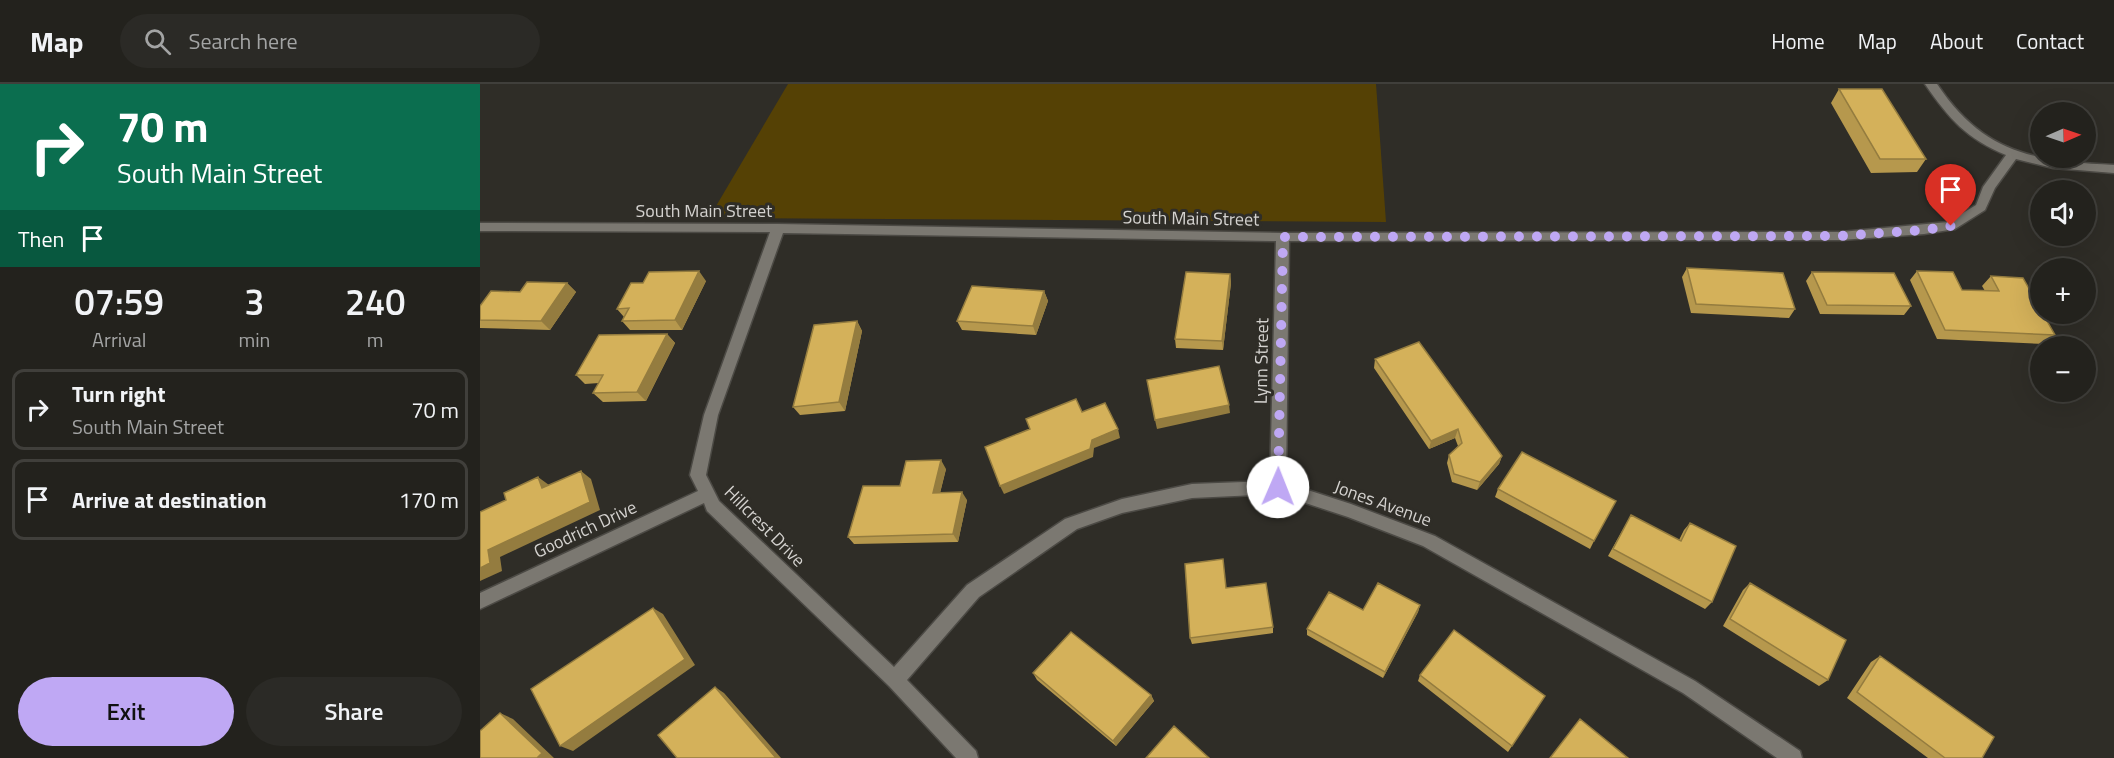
<!DOCTYPE html>
<meta charset="utf-8">
<style>
:root{--surface:#23221d;--page:#2b2a26;--text:#f1f3f6;--muted:#a3a4a4;--line:#403f3b;--accent:#bfa8f4}
body{margin:0;font-family:"Titillium Web",sans-serif;background:var(--page);color:var(--text);height:100vh;display:flex;flex-direction:column;font-size:22px;white-space:nowrap}
*{box-sizing:border-box;margin:0}
p{font-size:20px;color:var(--muted)}
.icon{flex:none;width:33px;height:33px;fill:none;stroke:currentColor;stroke-width:2;stroke-linecap:round;stroke-linejoin:round}
.map{position:relative;flex:1;overflow:hidden}
.drawer{display:flex;flex-direction:column;background:var(--surface);width:480px}
.drawer>*{flex:none}
.hud{background:#0b6e4f;color:#fff;overflow:hidden}
.needle{width:39px;rotate:88deg}
.controls{position:absolute;left:1550px;top:18px;display:grid;gap:12px}
.controls a{display:grid;place-items:center;width:66px;height:66px;border-radius:50%;background:var(--surface);box-shadow:0 6px 24px #0002,0 0 0 2px var(--line);font-size:30px}
.pin{position:absolute;display:grid;place-items:center;width:51px;height:51px;color:#fff;margin:-62px -26px;border-radius:50% 50% 50% 0;rotate:-45deg;box-shadow:0 0 6px #0007}
.pin .icon{rotate:45deg}
.me{position:absolute;width:66px;margin:-33px;rotate:1deg;stroke-linejoin:round;filter:drop-shadow(0 0 4px #0008)}
.turn{display:flex;align-items:center;gap:21px;height:126px;padding:0 18px;font-size:27px}
.turn .icon{width:78px;height:78px;stroke-width:2.5}
.turn b{display:block;font-size:42px;line-height:51px}
.then{display:flex;align-items:center;height:57px;padding:0 18px;background:#0003;gap:12px;font-size:22px}
.eta{display:flex;justify-content:space-evenly;align-items:center;height:102px;text-align:center}
.eta b{font-size:36px;font-weight:600;line-height:42px}
.button{display:flex;gap:12px;margin-top:auto;padding:12px 18px}
.button a{flex:1;height:69px;border-radius:36px;background:var(--accent);color:#111;font-size:24px;font-weight:600;line-height:69px;text-align:center}
.button a+a{background:var(--page);color:var(--text)}
ul{padding:0;list-style:none}
li{display:flex;align-items:center;gap:18px;height:81px;margin:0 12px 9px;padding:0 6px;border:3px solid var(--line);border-radius:12px}
li div{flex:1}
li b{display:block;font-size:22px}
li em{font-style:normal}
header{display:flex;align-items:center;gap:36px;box-sizing:border-box;height:84px;padding:0 30px;background:var(--surface);border-bottom:2px solid var(--line)}
header strong{font-size:28px}
nav{display:flex;gap:33px;margin-inline-start:auto;font-size:21px}
.search{width:420px;height:54px;background:var(--page);display:flex;align-items:center;gap:15px;box-sizing:border-box;padding:0 21px;border-radius:33px;color:var(--muted);font-size:22px}
main{display:flex;flex:1;min-height:0}
.map>svg:first-child{display:block}
</style>
<header>
<strong>Map</strong>
<div class="search"><svg class="icon" aria-label="search" viewBox="0 0 24 24"><circle cx="10" cy="10" r="6"/><path d="M15 15l6 6"/></svg>Search here</div>
<nav><a>Home</a><a>Map</a><a>About</a><a>Contact</a></nav>
</header>
<main>
<section class="drawer">
<div class="hud">
<div class="turn"><svg class="icon" aria-label="right" viewBox="0 0 24 24"><path d="M7 20v-9h11M14 6l5 5-5 5"/></svg><div><b>70 m</b>South Main Street</div></div>
<div class="then">Then<svg class="icon" aria-label="arrive" viewBox="0 0 24 24"><path d="M6 21V4h12l-3 4 3 4H6"/></svg></div>
</div>
<div class="eta">
<div><b>07:59</b><p>Arrival</p></div>
<div><b>3</b><p>min</p></div>
<div><b>240</b><p>m</p></div>
</div>
<ul>
<li><svg class="icon" aria-label="right" viewBox="0 0 24 24"><path d="M7 20v-9h11M14 6l5 5-5 5"/></svg><div><b>Turn right</b><p>South Main Street</p></div><em>70 m</em></li>
<li><svg class="icon" aria-label="arrive" viewBox="0 0 24 24"><path d="M6 21V4h12l-3 4 3 4H6"/></svg><div><b>Arrive at destination</b></div><em>170 m</em></li>
</ul>
<div class="button"><a>Exit</a><a>Share</a></div>
</section>
<div class="map">
<svg width="1634" height="674" viewBox="0 0 1634 674">
<rect width="100%" height="100%" fill="#2f2d27"/>
<path fill="#554105" d="M308,0H896L906,138L229,134Z"/>
<g fill="none" stroke-linecap="round" stroke-linejoin="round">
<g stroke="#4c4a45" stroke-width="3">
<path id="street" d="M1445,0H1457C1504,70 1554,77 1634,81V89L1573,84L1536,75L1515,104L1505,126L1475,145L1444,150L1361,156L809,157L806,399L871,420L955,452L1215,597L1320,667L1322,674H1297L1203,609L943,462L868,433L798,410L712,414L642,429L597,445L499,513L427,596L496,667L498,674H476L409,602L227,427L224,419L0,525V509L218,407L210,391L224,331L290,148L0,147V139L298,140L803,149L1361,148L1468,138L1496,121L1503,103L1526,71C1487,55 1469,35 1445,0ZM303,149L796,157L790,397L712,400L642,415L585,435L487,501L414,583L239,417L226,391L238,331Z"/>
</g>
<use href="#street" fill="#7b7871" fill-rule="evenodd"/>
</g>
<path fill="#b6984d" d="M1359,5L1446,75L1437,88L1391,89L1351,19Z
M1207,184L1315,225L1309,234L1211,229L1202,193Z
M1437,187L1482,206L1505,207L1502,202L1511,192L1575,251L1565,260L1457,255L1430,196Z
M1332,188L1431,222L1424,231L1340,230L1326,197Z
M750,190L751,199L743,266L696,264L695,255Z
M226,197L202,246H150L142,237L144,233L137,225L163,199Z
M87,199L96,208L70,246L0,244V222L40,208Z
M564,207L568,217L556,251L482,246L477,237Z
M377,237L382,247L365,327L320,331L313,323Z
M187,250L195,259L166,317L123,318L113,309L119,299L105,300L96,291Z
M895,275L1022,372L1019,380L997,406L972,398L967,379L969,371L978,362L975,354L949,365L894,284Z
M466,385L460,409L487,416L478,458L374,460L368,453L420,402Z
M1018,405L1114,457L1110,465L1015,413Z
M1151,431L1199,456L1204,446L1210,439L1232,518L1225,525L1128,472Z
M1270,499L1348,596L1339,602L1243,542L1263,506Z
M746,504L793,543V549L712,560L710,554Z
M940,521L938,528L903,594L827,551V545L883,526Z
M1400,572L1502,674H1448L1367,614L1391,578Z
M553,589L671,611L674,617L636,662L557,596Z
M940,591L1065,612L1028,668L938,597Z"/>
<path fill="#947c3f" d="M219,187L226,197L202,246L195,236Z
M750,190L751,199L743,266L742,257Z
M87,199L96,208L70,246L61,237Z
M564,207L568,217L556,251L553,242Z
M377,237L382,247L365,327L359,318Z
M187,250L195,259L166,317L157,308Z
M749,321L750,329L677,345L675,336Z
M638,345L640,354L614,364L613,373L524,410L520,402L612,356Z
M978,345L975,354L949,365L951,357Z
M1022,372L1019,380L997,406L1000,398Z
M461,376L466,385L458,417L453,409Z
M101,387L111,395L120,426L20,473L22,487L0,497V484L8,466Z
M58,393L69,401L62,404Z
M482,408L487,416L478,458L473,450Z
M940,521L938,528L903,594L905,588Z
M173,524L183,530L215,581L93,667L80,662Z
M235,603L244,609L301,674H296Z
M671,611L674,617L636,662L633,657Z
M20,629L33,635L74,674H57Z"/>
<path fill="#d4b15a" stroke="#947c3f" stroke-width="1.5" d="M1359,5H1402L1446,75H1400Z
M1207,184L1303,189L1315,225L1216,220Z
M219,187L195,236L142,237L149,224L137,225L151,199H163L169,188Z
M1437,187L1473,188L1482,206L1519,207L1511,192L1543,194L1560,224V230H1563L1575,251L1465,246Z
M706,188L750,190L742,257L695,255Z
M1332,188L1414,189L1431,222L1347,221Z
M47,198L87,199L61,237L0,236V222L11,207L40,208Z
M492,202L564,207L553,242L477,237Z
M377,237L359,318L313,323L334,241Z
M187,250L157,308L113,309L123,291H96L119,251Z
M939,258L1022,372L1000,398L974,390L969,371L982,359L978,345L951,357L895,275Z
M739,282L749,321L675,336L667,296Z
M596,315L602,328L625,319L638,345L612,356L610,365L520,402L505,363L550,345L546,335Z
M1042,368L1136,417L1114,457L1018,405Z
M461,376L453,409L482,408L473,450L368,453L383,402H420L426,377Z
M101,387L110,418L8,466L10,479L0,484V428L26,416L24,409L58,393L62,404Z
M1151,431L1201,457L1210,439L1256,462L1232,518L1133,465Z
M743,475L746,504L786,499L793,543L710,554L705,480Z
M898,499L940,521L905,588L827,545L849,508L883,526Z
M1270,499L1366,556L1348,596L1250,535Z
M173,524L205,575L80,662L51,605Z
M974,546L1065,612L1032,662L940,591Z
M591,548L671,611L633,657L553,589Z
M1400,572L1514,653L1502,674H1465L1377,608Z
M235,603L296,674H197L178,651Z
M20,629L62,669L57,674H0V647Z
M1100,635L1148,674H1070Z
M694,642L729,674H666Z"/>
<g fill="none" stroke-linecap="round" stroke-linejoin="round">
<path stroke="#bfa8f4" stroke-width="10" stroke-dasharray="0 18" d="M798,403L803,153L1361,152L1444,146L1471,142"/>
</g>
<g text-anchor="middle" dominant-baseline="central" stroke-width="6" stroke-linejoin="round" paint-order="stroke">
<g font-size="18" fill="#d4d2cf" stroke="#2f2d27">
<text x="224" y="126">South Main Street</text>
<text transform="translate(711 134) rotate(1)">South Main Street</text>
<text transform="translate(781 277) rotate(-89)">Lynn Street</text>
<text transform="translate(903 419) rotate(20)">Jones Avenue</text>
<text transform="translate(285 442) rotate(45)">Hillcrest Drive</text>
<text transform="translate(105 445) rotate(-25)">Goodrich Drive</text>
</g>
</g>
</svg>
<div class="controls">
<a><svg class="needle" viewBox="-14 -14 28 28"><path d="M0-13l5 13h-10z" fill="#e53935"/><path d="M0 13l5-13h-10z" fill="#a3a4a4"/></svg></a>
<a><svg class="icon" aria-label="sound" viewBox="0 0 24 24"><path d="M4 9h4l5-4v14l-5-4H4zM17 9q2 3 0 6"/></svg></a>
<a>+</a>
<a>−</a>
</div>
<div class="pin" style="left:1471px;top:142px;background:#d93025"><svg class="icon" aria-label="arrive" viewBox="0 0 24 24"><path d="M6 21V4h12l-3 4 3 4H6"/></svg></div>
<svg class="me" style="left:798px;top:403px" viewBox="-20 -20 40 40"><circle r="19" fill="#fff"/><path d="M0-13L10 11 0 6-10 11z" fill="#bfa8f4"/></svg>
</div>
</main>
